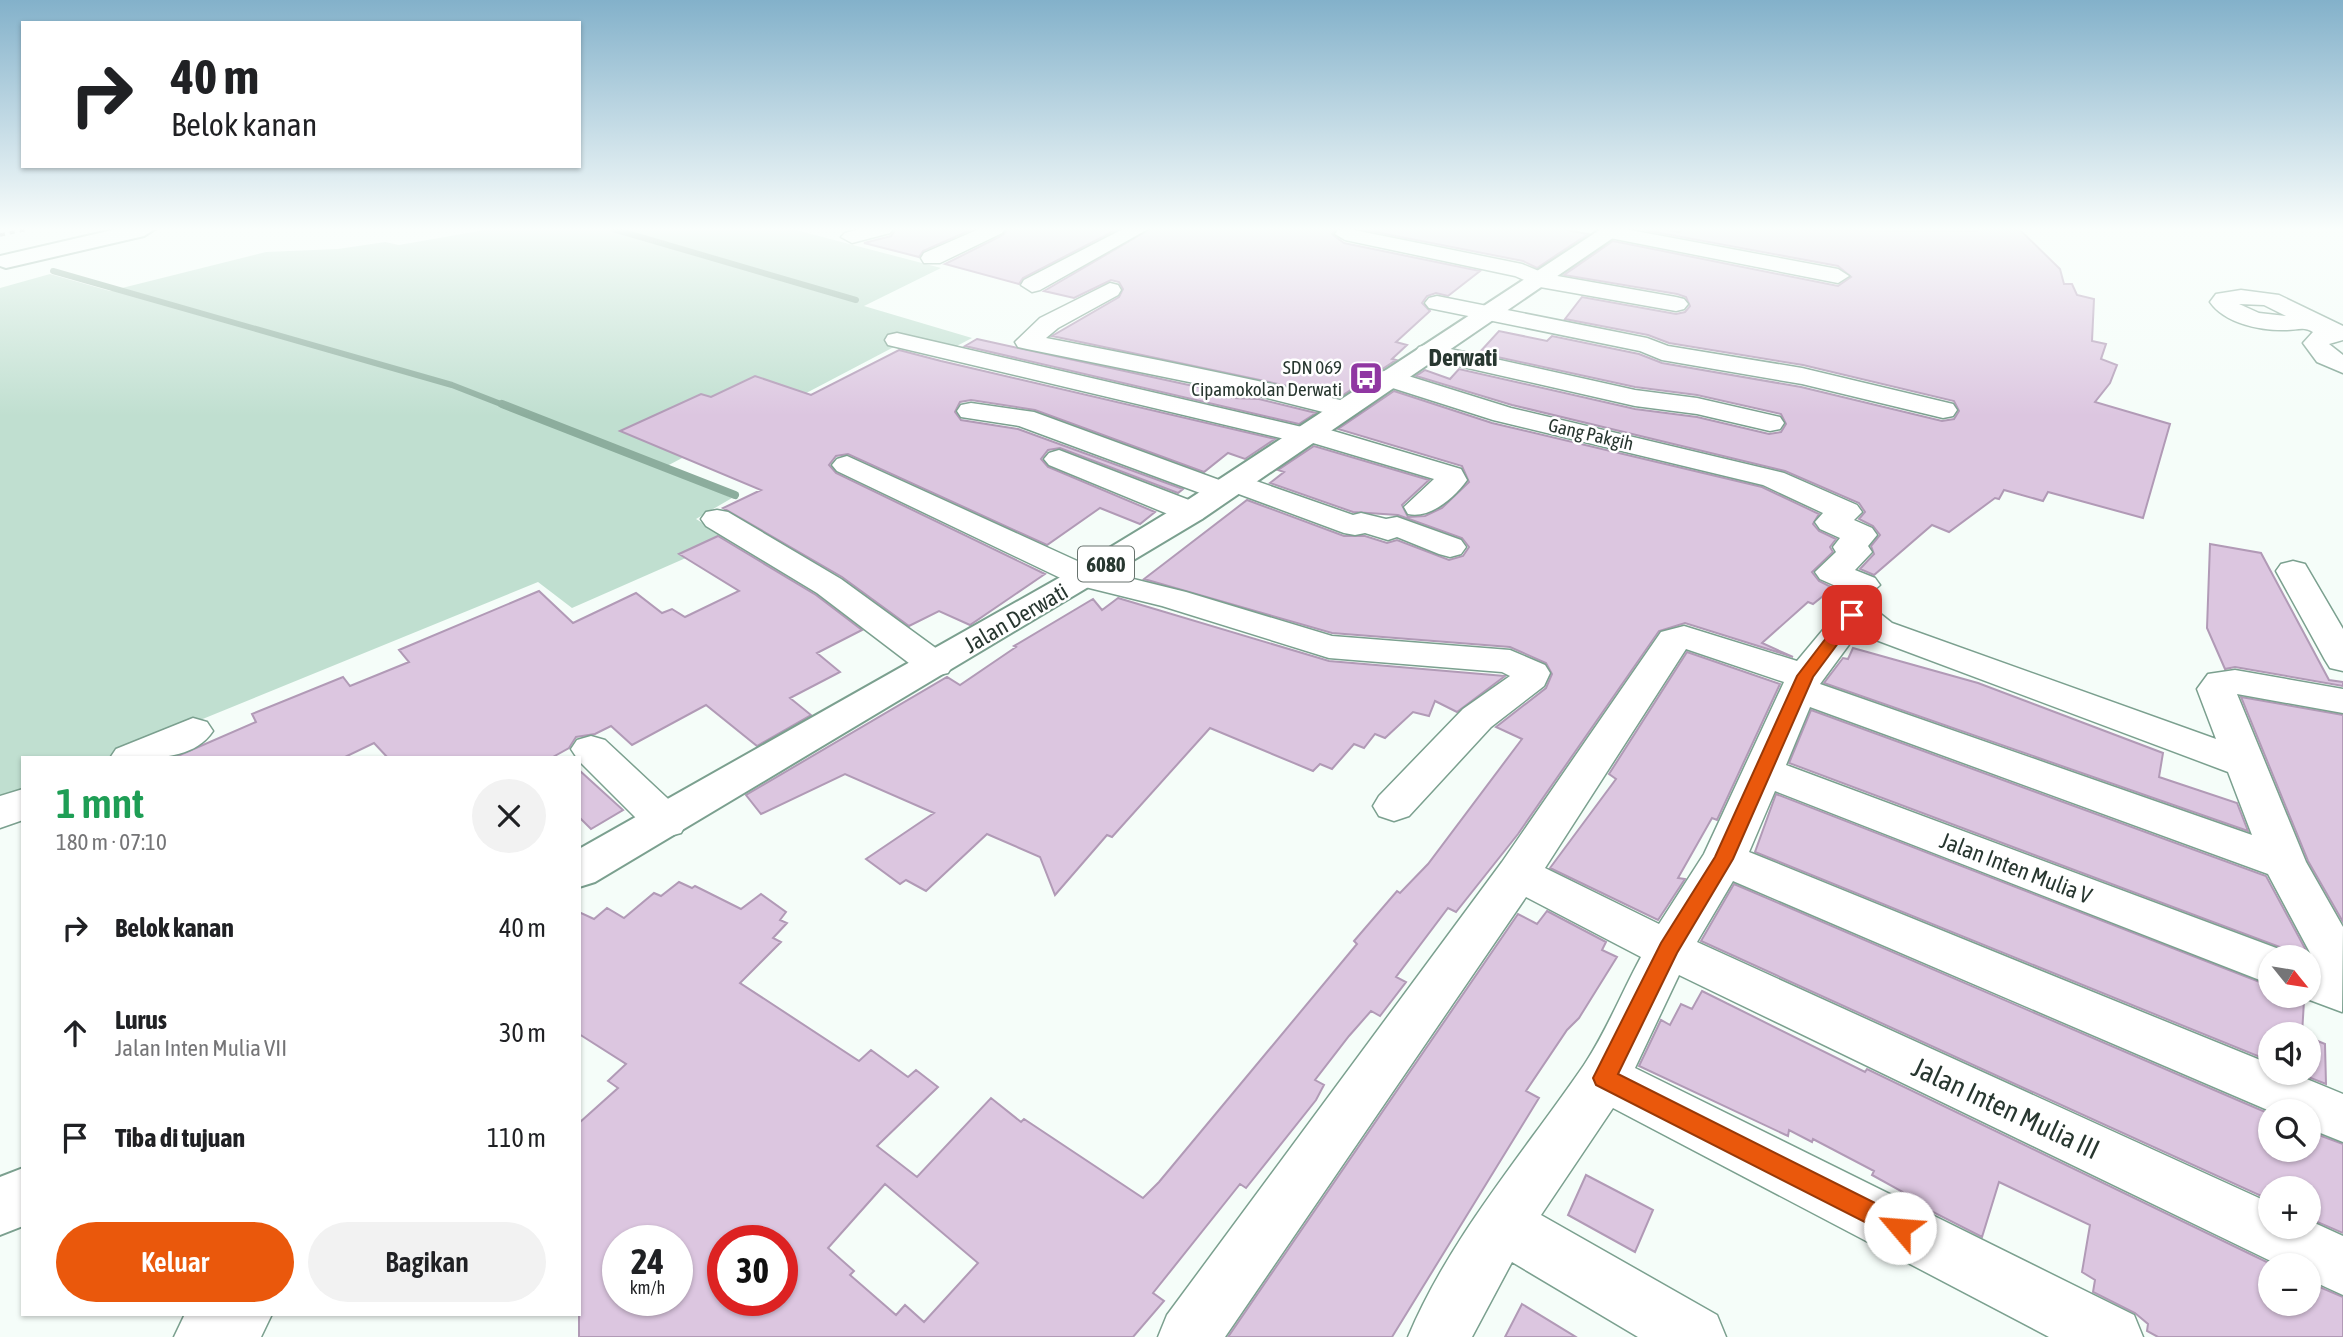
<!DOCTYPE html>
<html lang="id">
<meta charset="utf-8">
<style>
:root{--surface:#fff;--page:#f2f2f2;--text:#202124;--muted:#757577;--accent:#ea580c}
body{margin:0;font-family:"Asap Condensed",sans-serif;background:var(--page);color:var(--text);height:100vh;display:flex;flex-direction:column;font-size:26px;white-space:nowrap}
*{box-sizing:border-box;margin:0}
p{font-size:23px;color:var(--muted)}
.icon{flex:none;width:38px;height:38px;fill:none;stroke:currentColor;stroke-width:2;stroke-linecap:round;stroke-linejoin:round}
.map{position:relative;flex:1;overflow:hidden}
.details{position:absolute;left:21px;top:756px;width:560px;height:560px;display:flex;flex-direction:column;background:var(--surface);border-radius:0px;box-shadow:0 2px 5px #0004}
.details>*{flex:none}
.guide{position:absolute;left:21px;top:21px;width:560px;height:147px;border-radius:0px;box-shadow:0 2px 5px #0004;background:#fff;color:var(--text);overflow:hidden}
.needle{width:46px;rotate:120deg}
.controls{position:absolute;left:2258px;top:945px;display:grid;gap:14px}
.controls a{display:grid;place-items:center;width:63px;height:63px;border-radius:50%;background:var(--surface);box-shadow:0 2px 5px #0004;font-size:35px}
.speed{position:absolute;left:602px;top:1225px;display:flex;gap:14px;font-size:35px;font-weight:700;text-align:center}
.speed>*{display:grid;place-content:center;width:91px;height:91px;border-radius:50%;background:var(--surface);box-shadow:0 2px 5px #0004;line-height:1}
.speed small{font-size:18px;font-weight:400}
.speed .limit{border:10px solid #d22;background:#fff;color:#111}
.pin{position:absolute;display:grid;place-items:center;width:60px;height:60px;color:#fff;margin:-30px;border-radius:14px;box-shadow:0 4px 10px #0006}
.me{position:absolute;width:77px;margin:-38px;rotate:297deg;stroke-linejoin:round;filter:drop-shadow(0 0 5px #0008)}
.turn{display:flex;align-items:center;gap:24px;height:147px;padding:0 35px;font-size:32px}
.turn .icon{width:91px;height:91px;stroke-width:2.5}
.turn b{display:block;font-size:49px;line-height:60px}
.round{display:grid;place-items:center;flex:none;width:74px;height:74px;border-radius:37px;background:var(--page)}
.headline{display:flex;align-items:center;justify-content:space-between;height:119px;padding:0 35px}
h1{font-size:42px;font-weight:600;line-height:52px;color:#1e9e55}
.primary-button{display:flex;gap:14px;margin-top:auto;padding:14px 35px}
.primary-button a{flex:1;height:80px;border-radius:42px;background:var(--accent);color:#fff;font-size:28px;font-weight:600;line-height:80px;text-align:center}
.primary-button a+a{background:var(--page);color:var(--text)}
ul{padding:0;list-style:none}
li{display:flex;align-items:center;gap:21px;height:105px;padding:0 35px}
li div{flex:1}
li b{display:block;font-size:26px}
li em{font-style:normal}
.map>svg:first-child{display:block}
</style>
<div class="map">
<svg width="2343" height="1337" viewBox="0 0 2343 1337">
<rect width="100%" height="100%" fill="#f5fdf9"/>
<path fill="#c0dfd0" d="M490,229H792L941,268L864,306L972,338L951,349L911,338L665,467L732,498L696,519L729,539L572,608L538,582L107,758H23V792L0,801V288L50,274L110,291L266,252L338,249L385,242L399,245Z"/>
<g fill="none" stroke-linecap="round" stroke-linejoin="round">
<path stroke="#8cad9d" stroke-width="6" d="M613,229L856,300
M53,271L452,385L506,406"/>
<path stroke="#8cad9d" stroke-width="8" d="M502,404L735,495"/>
</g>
<path fill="#dcc6e0" stroke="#b19ab6" stroke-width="2" fill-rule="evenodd" d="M896,229H973L923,251L919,257L864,243L891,236Z
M1008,229H1118L1023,278L1019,284L945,264L1003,235Z
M1150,229H1336L1332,234L1344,243L1480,271L1448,296L1436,293L1427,296L1422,303L1430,311L1396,342L1407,345L1392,359L1396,360L1340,397L1052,336L1119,297L1123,289L1119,282L1111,280L1074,298L1044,291Z
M1360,229H1562L1588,234L1537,268L1523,261Z
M1660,229L1679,232L1683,229L1977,231V229H2019L2060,269L2064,284H2072L2077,295L2094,299L2092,341L2106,344L2101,359L2117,365L2110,383L2095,402L2170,424L2143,518L2048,492L2043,501L2004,490L1999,499L1995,498L1949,532L1932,525L1874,575L1860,569L1874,554L1871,546L1880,535L1873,526L1859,519L1865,512L1859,503L1785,471L1512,405L1416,376L1425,370L1450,379L1459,369L1635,409L1697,417L1769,434L1781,432L1786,424L1781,414L1697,395L1635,387L1479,353L1499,331L1547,341L1552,336L1639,354L1662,363L1801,387L1942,421L1954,419L1959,411L1954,401L1803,365L1669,343L1648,335L1565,319L1582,297L1676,314L1685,312L1690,306L1686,297L1677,294L1564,275L1613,241L1838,286L1851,277L1838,266L1644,230Z
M977,339L1198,387L1234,398L1259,399L1316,413L1299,424L965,346Z
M899,350L941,361L1275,439L1245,459L1228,453L1204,472L1035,410L971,400L960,402L955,412L961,420L1018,429L1183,489L1178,493L1060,448L1048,450L1041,459L1048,467L1155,512L1140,524L1100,508L1047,545L848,454L836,456L829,465L836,473L1045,574L970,625L939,611L909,626L842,577L723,508L761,490L620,431L701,394L711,397L755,376L811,395Z
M1394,391L1492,423L1762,487L1819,514L1813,524L1819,531L1836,539L1830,547L1833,552L1812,572L1819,581L1833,588L1813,604L1808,602L1762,643L1793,657L1685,623L1659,631L1518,834L1456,912L1448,908L1396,977L1406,982L1380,1016L1371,1011L1349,1036L1315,1080L1324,1085L1316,1100L1246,1188L1240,1184L1153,1293L1164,1301L1133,1337H579V1123L618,1088L608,1081L626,1064L579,1034V912L594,919L607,908L624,918L654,893L661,896L679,882L692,888L695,886L741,909L761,894L786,912L780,920L787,923L773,938L781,942L740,983L859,1061L871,1050L908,1077L916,1070L938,1087L877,1146L917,1177L991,1098L1021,1122L1024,1119L1143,1198L1159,1182L1357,944L1354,941L1397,891L1400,893L1428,864L1522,739L1496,727L1546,688L1552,674L1546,663L1510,647L1332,633L1144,579L1247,500L1344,536H1365L1387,543L1397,540L1449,560L1463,556L1469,547L1462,538L1398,515L1353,512L1270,483L1284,472L1278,470L1314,446L1429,480L1402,505L1408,517L1425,516L1442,508L1469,482L1462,466L1338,429ZM885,1184L978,1263L924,1322L905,1305L896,1315L850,1275L854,1271L828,1248ZM618,1241H677V1300H618ZM723,1241H782V1300H723Z
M718,536L816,595L862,630L817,653L840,672L790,698L811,715L757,746L706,705L632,745L611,726L595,734L576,737L569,748L551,758H388L374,743L343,758H173L256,722L252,714L343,677L350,686L409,662L399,650L539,591L573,623L636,593L662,613L672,609L685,617L739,591L679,554Z
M2210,544L2261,553L2329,680L2343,682V686L2235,667L2225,669L2207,628Z
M1118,598L1329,661L1505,676L1457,712L1435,701L1429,716L1413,712L1385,738L1375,734L1364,748L1354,744L1332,769L1320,764L1313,771L1210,728L1112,837L1107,835L1055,895L1040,857L987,834L926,891L906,880L900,884L866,859L934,813L845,774L761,814L746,795L947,677L960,685L1016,647L1014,646L1093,599L1102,610Z
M1853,648L1978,683L2163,753L2159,777L2237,803L2248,831L1824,683L1843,658L1848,659Z
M1687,652L1780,684L1717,820L1712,818L1678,878L1685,879L1658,920L1550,868L1616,779L1609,774Z
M2241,697L2343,715V922L2308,861Z
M1811,710L2266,876L2308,954L2306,957H2293L2288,950L1789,763Z
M579,770L623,810L591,829L579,817Z
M1776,794L2270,986V996H2296L2304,1001L2302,1034H2270V1061L1755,852Z
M1734,884L2270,1114V1150H2308V1131L2343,1144V1233L2308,1218V1188H2270V1200L1701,941Z
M1547,911L1606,942L1602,950L1617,957L1579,1018L1567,1030L1526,1091L1539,1098L1392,1337H1228L1518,914L1537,924Z
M1702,991L1865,1072L1867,1069L2273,1265H2270V1304H2308V1282L2343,1297V1337H2158L2147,1331L2148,1324L2135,1313L2093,1292L2095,1280L2082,1272L2090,1225L1999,1182L1982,1237L1925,1208V1206L1912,1197L1872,1175L1874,1171L1813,1139L1812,1142L1789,1130L1788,1136L1639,1066L1661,1020L1670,1025L1681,1004L1692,1009Z
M2308,1037L2325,1044L2326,1084L2298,1073H2308Z
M1586,1175L1653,1210L1635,1252L1568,1215Z
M1522,1304L1576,1337H1505Z"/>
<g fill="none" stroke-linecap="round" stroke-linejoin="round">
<g stroke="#7ba08f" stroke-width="3">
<path id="minor" d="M860,229H893L890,233L852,243L841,237L845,233Z
M979,229H1005L1002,233L940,263H924L921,258L924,253Z
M1123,229H1148L1040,290L1032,292L1021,285L1024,280Z
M1349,229L1522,264L1546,274L1676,297L1684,299L1688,304L1684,309L1676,311L1540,287L1515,276L1345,240L1335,234L1338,230Z
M1602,229H1625L1838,269L1849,276L1838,283L1610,238L1603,236L1600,232Z
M1110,283L1118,285L1121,290L1118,295L1058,328L1046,338C1149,358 1251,378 1353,403L1357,409L1353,415L1343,417L1259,396L1235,395L1199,384L1027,349L1018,347L1015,342L1040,318Z
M2241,290L2279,295L2343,326V340L2329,344L2343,355V373L2317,362L2303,343L2313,332C2304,326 2297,330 2287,330C2262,331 2225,324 2210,302L2216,294ZM2239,304L2264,305L2286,316L2259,313Z
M1437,296L1647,338L1668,346L1802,368L1953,404L1957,410L1953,416L1943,418L1802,384L1662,360L1640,351L1429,308L1425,303L1429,298Z
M897,333L1302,427H1320L1461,469L1467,480C1454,498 1430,519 1408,514L1404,507L1434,479L1313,443L1306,444L888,345L885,340L888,335Z
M1428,344L1635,390L1697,398L1780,417L1784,423L1780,429L1770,431L1697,414L1635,406L1419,357L1415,352L1419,347Z
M1389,370L1511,408L1784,473L1857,505L1862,512L1854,520L1872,528L1877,535L1868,546L1872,552L1855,570L1875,578L1880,585L1863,600L1892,623L2216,739L2197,689L2208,674L2235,670L2343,689V713L2237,694L2306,862L2343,927L2342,1012L2299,996H2308V960L2315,962L2268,874L1810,707L1786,765L2287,952L2290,957H2270V984L1775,791L1749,852L2270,1064V1073H2292L2343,1094V1142L2308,1128V1111H2270L1733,881L1697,942L2270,1203V1227H2308V1220L2343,1236V1295L2308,1279V1265H2279L1679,975L1635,1068L2134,1315L2143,1337H2049L1613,1108L1541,1215L1717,1315L1726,1337H1638L1512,1262L1472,1337H1408C1450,1237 1523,1154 1584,1065C1606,1032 1622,992 1641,957L1526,897L1225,1337H1158L1167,1315L1502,862L1661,632L1684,626L1797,661L1837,613L1824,600L1838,587L1820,579L1815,572L1836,552L1833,547L1840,538L1820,529L1815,522L1823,513L1763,485L1493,420L1380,384L1376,378L1380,372ZM1859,631L1868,637L2228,772L2252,835L1820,684ZM1686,649L1784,682L1704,854L1659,924L1545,868Z
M971,403L1034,412L1222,481L1236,474L1353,515L1361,513L1386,519L1397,517L1461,540L1466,547L1461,554L1450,557L1439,554L1397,537L1388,540L1365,533L1355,535L1344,533L1236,493L1233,497L1222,500L1211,497L1019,426L961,417L957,411L961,405Z
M1059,450L1202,505L1207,512L1202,519L1191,521L1180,519L1049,465L1044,459L1049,453Z
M847,456L1097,570L1186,592L1332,636L1510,650L1545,665L1550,673L1544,686L1491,727L1409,816L1394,821L1379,816L1373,806L1379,796L1463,709L1510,676L1502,672L1329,658L1162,606L1073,584L837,471L832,465L837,459Z
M717,510L728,512L841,579L948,657L953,665L948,673L935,676L922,673L817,593L706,526L701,519L706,512Z
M2293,561L2305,564L2343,629V671L2330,668L2325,660L2276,571L2281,564Z
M193,718L207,722L213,731C192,763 143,758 110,758L116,749Z
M591,736L605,740L681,811L687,822L681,833L666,837L651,833L579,761L571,749L577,740Z
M23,789V820L0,828V796Z
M185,1314H272L261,1337H174Z"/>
</g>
<g stroke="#7ba08f" stroke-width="4">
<path id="major" d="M1601,229H1626L1202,519L595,882L579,887V849L1073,570L1180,505Z
M23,1168V1226L0,1235V1177Z"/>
</g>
<g stroke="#7ba08f" stroke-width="4">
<path id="highway" d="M117,229H155L144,236L6,268L0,266V256Z"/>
</g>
<use href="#minor" fill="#fff" fill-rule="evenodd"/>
<use href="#major" fill="#fff" fill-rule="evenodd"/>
<use href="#highway" fill="#fff" fill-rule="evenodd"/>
<path stroke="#67746e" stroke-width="3.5" stroke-dasharray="5 5" stroke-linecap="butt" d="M0,235L28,229"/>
</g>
<linearGradient id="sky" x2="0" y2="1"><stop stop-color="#83b1ca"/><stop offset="0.55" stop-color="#fafefc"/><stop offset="1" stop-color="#fafefc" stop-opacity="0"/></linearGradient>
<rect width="2343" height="416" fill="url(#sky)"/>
<path fill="#ea580c" stroke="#983908" stroke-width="2" d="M1852,610L1859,615L1813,677L1733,859L1677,953L1618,1074L1909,1220L1912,1228L1909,1237L1900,1240L1596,1085L1593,1078L1661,943L1715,857L1797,676L1846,612Z"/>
<defs>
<g id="bus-square" transform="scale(1.75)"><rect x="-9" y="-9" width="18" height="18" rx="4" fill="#9037a2" stroke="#fff"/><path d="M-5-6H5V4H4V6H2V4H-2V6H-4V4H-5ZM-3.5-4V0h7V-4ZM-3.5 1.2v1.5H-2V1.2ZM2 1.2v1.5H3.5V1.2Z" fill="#fff"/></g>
</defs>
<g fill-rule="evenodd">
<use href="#bus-square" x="1366" y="378"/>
</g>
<g text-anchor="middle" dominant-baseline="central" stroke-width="5" stroke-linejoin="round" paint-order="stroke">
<g font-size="19" fill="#283730" stroke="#fff" text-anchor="end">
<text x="1342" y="367">SDN 069<tspan x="1342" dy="22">Cipamokolan Derwati</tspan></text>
</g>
<g font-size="19" fill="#283730" stroke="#fff">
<text transform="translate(1591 434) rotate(13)">Gang Pakgih</text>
</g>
<rect fill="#fff" stroke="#68736e" stroke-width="2" x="1078" y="546.5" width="56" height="35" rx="5"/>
<g font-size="21" font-weight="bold" fill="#283730">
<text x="1106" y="564">6080</text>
</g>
<g font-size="23" fill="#283730" stroke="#fff">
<text transform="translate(1016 618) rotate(-30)">Jalan Derwati</text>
<text transform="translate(2016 868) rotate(21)">Jalan Inten Mulia V</text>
</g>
<g font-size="24" font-weight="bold" fill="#283730" stroke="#fff">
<text x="1463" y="357">Derwati</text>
</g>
<g font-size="28" fill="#283730" stroke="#fff">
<text transform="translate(2006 1108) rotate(25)">Jalan Inten Mulia III</text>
</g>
</g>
</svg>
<div class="controls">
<a><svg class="needle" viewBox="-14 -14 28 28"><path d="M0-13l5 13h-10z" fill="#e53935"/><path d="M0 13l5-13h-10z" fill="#757577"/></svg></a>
<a><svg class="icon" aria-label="sound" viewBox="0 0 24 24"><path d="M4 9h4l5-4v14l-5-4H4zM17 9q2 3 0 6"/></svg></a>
<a><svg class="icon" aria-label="search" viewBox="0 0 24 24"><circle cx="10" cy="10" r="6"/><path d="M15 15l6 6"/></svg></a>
<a>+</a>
<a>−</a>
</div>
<div class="speed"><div>24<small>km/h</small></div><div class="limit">30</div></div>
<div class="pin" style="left:1852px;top:615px;background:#d93025"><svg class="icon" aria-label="arrive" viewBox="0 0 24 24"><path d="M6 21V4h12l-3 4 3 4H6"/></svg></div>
<svg class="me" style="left:1900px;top:1228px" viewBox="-20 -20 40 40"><circle r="19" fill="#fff"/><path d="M0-13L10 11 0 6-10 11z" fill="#ea580c"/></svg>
<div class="guide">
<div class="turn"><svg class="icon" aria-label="right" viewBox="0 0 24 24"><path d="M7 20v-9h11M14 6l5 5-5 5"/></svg><div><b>40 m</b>Belok kanan</div></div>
</div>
<section class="details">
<div class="headline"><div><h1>1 mnt</h1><p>180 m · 07:10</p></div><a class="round"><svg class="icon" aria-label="close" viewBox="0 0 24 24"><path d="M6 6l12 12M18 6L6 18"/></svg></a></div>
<ul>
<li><svg class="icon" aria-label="right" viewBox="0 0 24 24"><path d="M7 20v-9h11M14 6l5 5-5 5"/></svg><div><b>Belok kanan</b></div><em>40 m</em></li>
<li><svg class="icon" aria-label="ahead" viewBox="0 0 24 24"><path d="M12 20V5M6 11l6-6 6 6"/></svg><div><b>Lurus</b><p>Jalan Inten Mulia VII</p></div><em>30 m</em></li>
<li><svg class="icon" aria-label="arrive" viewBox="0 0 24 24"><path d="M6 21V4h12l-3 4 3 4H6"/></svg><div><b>Tiba di tujuan</b></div><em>110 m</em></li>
</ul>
<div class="primary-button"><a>Keluar</a><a>Bagikan</a></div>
</section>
</div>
